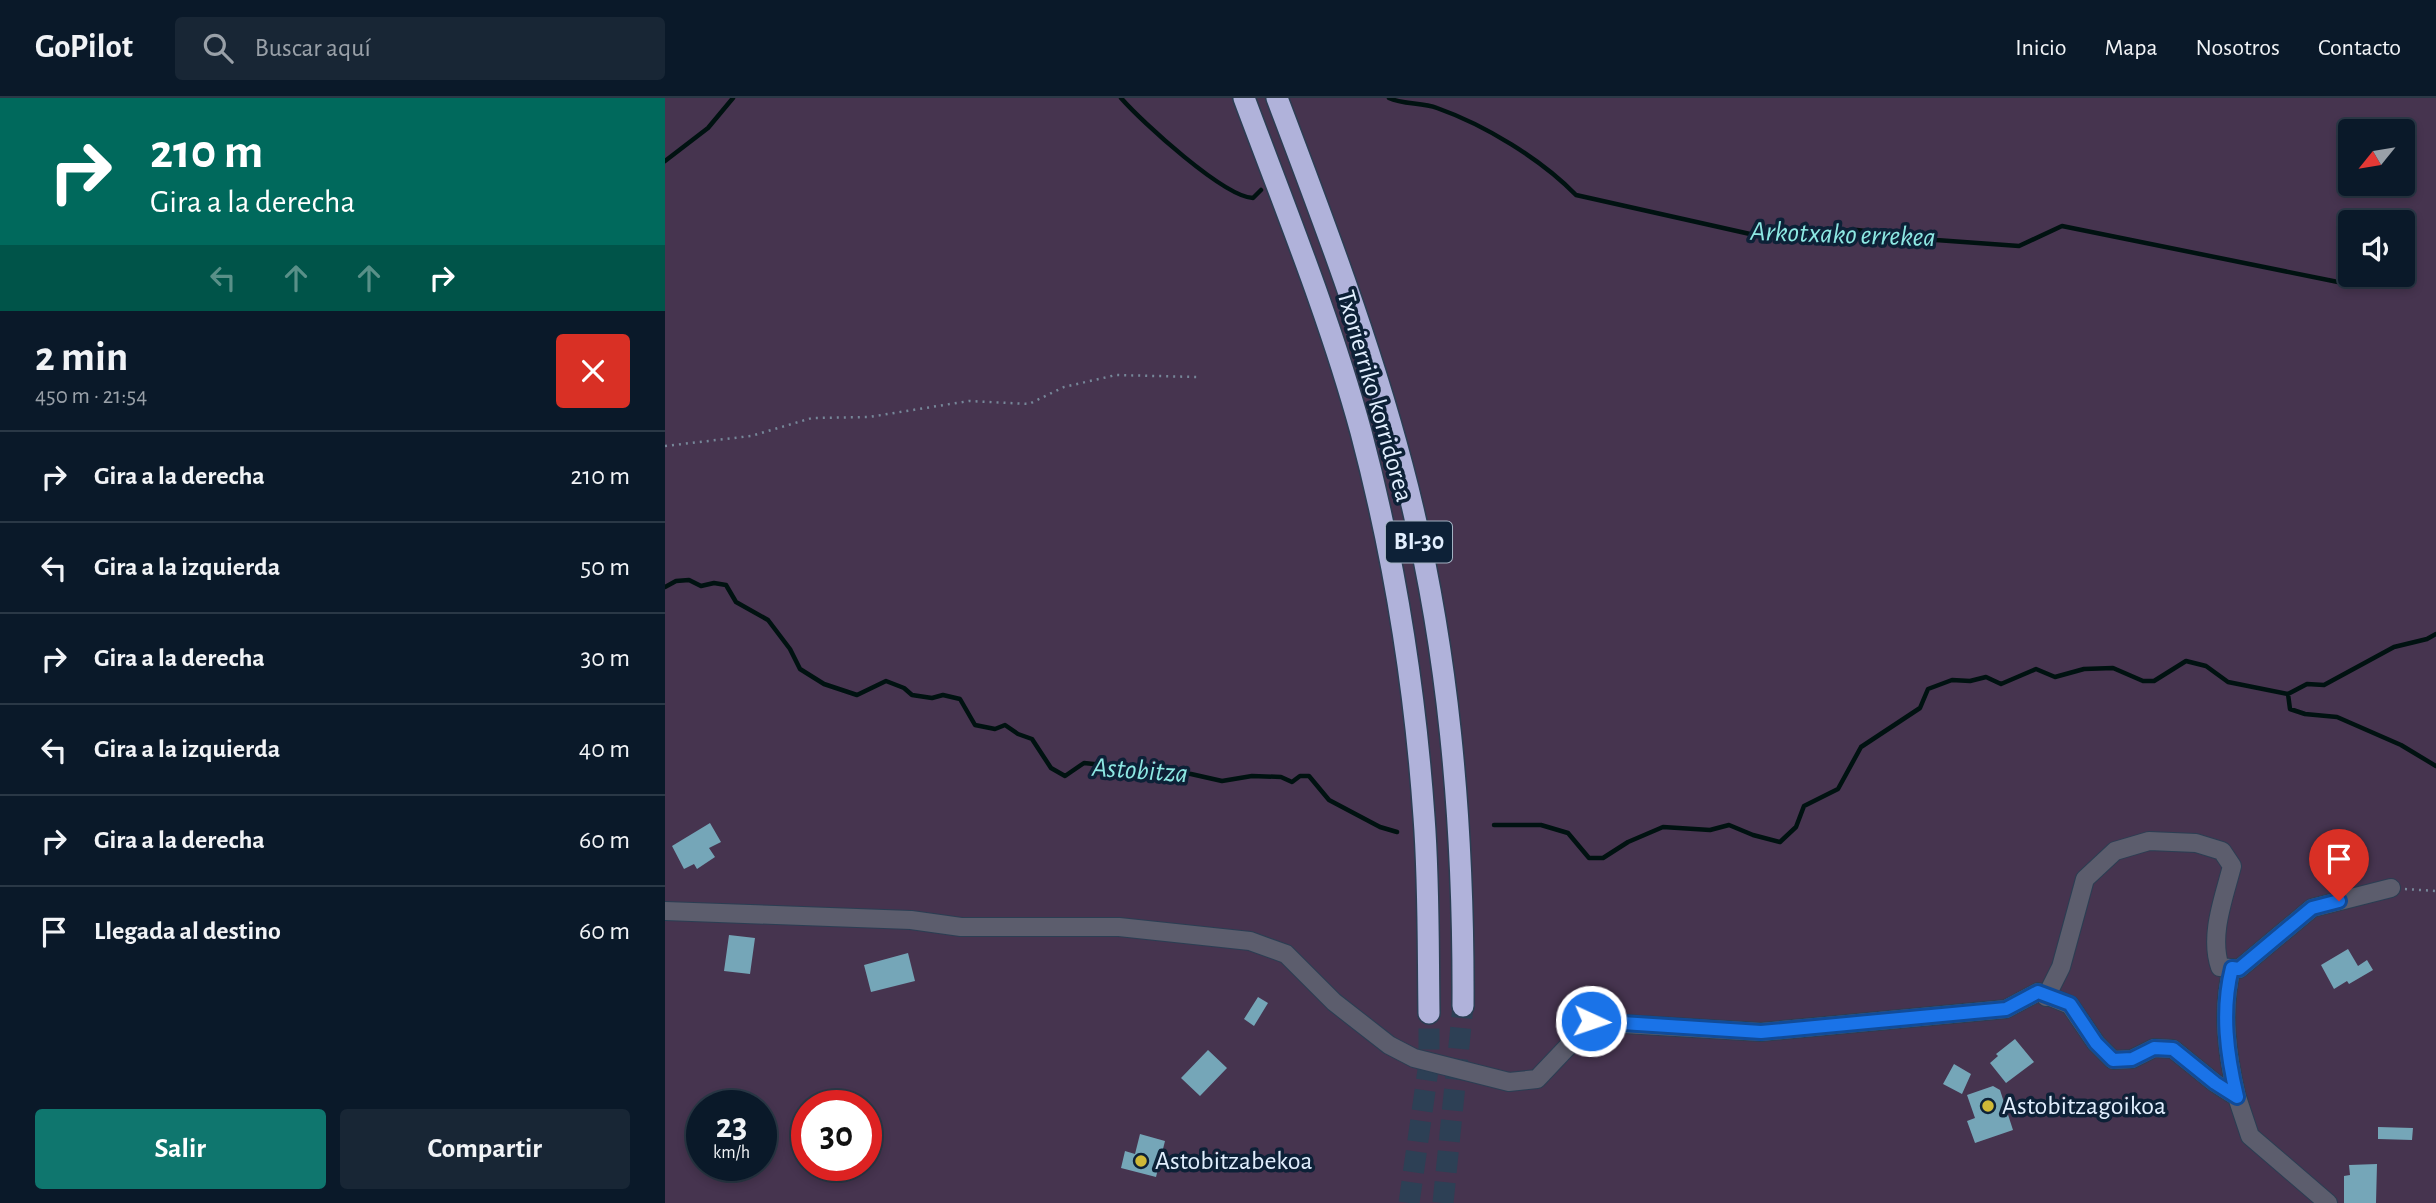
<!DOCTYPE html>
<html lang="es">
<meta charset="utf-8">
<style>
:root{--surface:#0a1929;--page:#182635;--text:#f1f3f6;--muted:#99a0a8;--line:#2a3846;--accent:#0f766e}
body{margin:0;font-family:"Alegreya Sans",sans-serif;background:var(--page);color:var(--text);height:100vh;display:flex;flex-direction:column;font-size:26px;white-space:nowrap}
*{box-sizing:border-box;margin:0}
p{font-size:23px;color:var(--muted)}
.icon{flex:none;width:38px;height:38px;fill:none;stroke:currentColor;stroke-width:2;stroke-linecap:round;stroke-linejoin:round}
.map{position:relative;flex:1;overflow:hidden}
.details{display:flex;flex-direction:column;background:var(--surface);width:665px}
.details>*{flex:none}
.banner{background:#00695c;color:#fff;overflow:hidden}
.needle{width:46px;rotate:240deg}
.controls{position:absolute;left:1673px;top:21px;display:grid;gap:14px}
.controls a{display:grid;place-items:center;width:77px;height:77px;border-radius:7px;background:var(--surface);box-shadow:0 4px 10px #0003,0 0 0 2px var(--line);font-size:35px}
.speed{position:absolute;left:21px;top:992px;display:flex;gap:14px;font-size:35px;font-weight:700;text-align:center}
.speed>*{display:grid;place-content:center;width:91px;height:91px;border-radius:50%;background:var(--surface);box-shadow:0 4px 10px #0003,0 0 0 2px var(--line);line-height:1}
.speed small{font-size:18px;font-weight:400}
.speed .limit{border:10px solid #d22;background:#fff;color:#111}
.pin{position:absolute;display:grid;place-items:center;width:60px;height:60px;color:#fff;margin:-72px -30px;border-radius:50% 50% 50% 0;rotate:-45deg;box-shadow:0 0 7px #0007}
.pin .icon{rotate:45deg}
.me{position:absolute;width:77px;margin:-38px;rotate:93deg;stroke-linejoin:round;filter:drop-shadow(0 0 5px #0008)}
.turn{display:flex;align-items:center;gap:24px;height:147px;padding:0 35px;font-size:32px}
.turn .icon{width:91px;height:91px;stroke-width:2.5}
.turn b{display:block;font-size:49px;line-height:60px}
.lanes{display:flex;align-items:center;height:66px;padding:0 35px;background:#0003;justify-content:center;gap:35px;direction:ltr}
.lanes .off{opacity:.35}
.round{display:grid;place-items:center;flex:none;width:74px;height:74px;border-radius:7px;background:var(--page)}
.head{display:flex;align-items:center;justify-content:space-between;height:119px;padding:0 35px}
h1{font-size:42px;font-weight:700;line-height:52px}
.cta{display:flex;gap:14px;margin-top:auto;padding:14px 35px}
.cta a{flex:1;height:80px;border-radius:7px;background:var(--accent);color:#fff;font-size:28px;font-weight:700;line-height:80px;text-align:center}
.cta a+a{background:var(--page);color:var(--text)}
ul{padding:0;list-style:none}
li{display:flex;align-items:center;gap:21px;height:91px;padding:0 35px;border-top:2px solid var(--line)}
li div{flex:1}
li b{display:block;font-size:26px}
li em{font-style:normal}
header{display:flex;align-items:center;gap:42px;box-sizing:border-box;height:98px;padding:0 35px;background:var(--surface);border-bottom:2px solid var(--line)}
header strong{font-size:33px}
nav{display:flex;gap:38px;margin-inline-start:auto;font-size:24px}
.search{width:490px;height:63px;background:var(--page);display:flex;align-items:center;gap:18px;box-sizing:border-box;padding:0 24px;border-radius:7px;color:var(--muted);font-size:26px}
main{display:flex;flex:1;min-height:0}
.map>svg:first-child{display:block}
</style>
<header>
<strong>GoPilot</strong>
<div class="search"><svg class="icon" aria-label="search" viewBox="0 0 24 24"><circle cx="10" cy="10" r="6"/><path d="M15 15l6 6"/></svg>Buscar aquí</div>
<nav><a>Inicio</a><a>Mapa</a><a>Nosotros</a><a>Contacto</a></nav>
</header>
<main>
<section class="details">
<div class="banner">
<div class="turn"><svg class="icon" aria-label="right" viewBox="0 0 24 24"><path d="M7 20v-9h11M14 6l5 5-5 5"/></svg><div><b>210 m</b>Gira a la derecha</div></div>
<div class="lanes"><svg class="icon off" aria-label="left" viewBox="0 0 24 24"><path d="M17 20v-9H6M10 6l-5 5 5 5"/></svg><svg class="icon off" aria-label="ahead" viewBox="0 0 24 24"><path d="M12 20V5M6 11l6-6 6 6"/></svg><svg class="icon off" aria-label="ahead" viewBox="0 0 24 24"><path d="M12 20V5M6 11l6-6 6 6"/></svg><svg class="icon" aria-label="right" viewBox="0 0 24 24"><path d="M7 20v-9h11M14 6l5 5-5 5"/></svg></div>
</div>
<div class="head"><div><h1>2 min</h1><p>450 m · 21:54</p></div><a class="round" style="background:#d93025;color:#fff"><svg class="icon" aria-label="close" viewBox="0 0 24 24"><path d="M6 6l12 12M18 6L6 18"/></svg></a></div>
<ul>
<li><svg class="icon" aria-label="right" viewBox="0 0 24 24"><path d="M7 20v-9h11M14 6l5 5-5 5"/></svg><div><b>Gira a la derecha</b></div><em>210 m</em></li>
<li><svg class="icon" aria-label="left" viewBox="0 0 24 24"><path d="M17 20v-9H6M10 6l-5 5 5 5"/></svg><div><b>Gira a la izquierda</b></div><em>50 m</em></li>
<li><svg class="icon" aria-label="right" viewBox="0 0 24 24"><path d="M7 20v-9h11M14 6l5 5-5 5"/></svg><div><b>Gira a la derecha</b></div><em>30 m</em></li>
<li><svg class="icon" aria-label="left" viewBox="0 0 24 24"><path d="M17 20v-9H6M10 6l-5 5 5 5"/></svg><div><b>Gira a la izquierda</b></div><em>40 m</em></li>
<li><svg class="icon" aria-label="right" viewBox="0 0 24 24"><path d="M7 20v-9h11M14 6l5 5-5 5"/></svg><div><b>Gira a la derecha</b></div><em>60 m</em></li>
<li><svg class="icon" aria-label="arrive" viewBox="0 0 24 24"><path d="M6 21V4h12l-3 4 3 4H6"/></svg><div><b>Llegada al destino</b></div><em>60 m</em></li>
</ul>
<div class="cta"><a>Salir</a><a>Compartir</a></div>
</section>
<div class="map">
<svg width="1771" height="1105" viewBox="0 0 1771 1105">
<rect width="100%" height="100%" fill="#0d2137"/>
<path fill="#46344f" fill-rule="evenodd" d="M0,0H1771V1105H0ZM1685,33H1738V86H1685ZM1685,124H1738V177H1685ZM37,1008H96V1068H37ZM142,1008H201V1068H142Z"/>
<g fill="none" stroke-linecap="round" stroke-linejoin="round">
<path stroke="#001211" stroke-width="4.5" d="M456,0C477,24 559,99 588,100L596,92
M724,0C738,7 757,4 772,10C820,27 876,61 911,97L1094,138L1192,132L1271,142L1354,148L1397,128L1673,184L1738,187
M0,63L43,30L68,0
M0,489L11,483L24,482L36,488L49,485L61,487L71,504L103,522L125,551L135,571L159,586L192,597L221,583L239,590L247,597L267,600L278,597L295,601L310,627L330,631L340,627L353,636L367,641L386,670L400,678L419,665L526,676L557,683L587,678L616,679L627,684L635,678H644L664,702L715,729L732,734
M1623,596L1625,611L1640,616L1672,619L1736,647L1771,668
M829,727H876L903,735L924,760H938L963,744L998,729L1045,732L1064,727L1088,737L1115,744L1131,729L1139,708L1173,691L1196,649L1255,610L1263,591L1287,582L1305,583L1321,579L1336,586L1371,571L1390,579L1419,571L1448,570L1478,583H1489L1521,563L1541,568L1563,584L1623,596L1642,586L1659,587L1729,549L1762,541L1771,536"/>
</g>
<path fill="#75a6b8" d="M45,725L56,744L44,750L50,759L32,771L29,766L19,771L7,748Z
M64,837L90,840L85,876L59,873Z
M1683,851L1693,868L1702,862L1708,872L1684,886L1682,883L1669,891L1656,867Z
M243,855L250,883L206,894L199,867Z
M593,899L603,905L589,928L579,921Z
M1350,941L1369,964L1341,985L1325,965L1333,958L1331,956Z
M543,952L562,970L535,998L516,980Z
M1289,966L1306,976L1297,996L1278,986Z
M1328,988L1335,992L1348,1032L1310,1045L1302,1023L1310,1020L1302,997Z
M1713,1029L1748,1030L1747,1042L1713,1041Z
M475,1036L500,1043L491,1079L456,1070L460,1053L470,1056Z
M1712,1066L1711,1105H1679V1078L1685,1077L1684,1067Z"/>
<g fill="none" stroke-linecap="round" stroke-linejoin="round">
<path stroke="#2d4055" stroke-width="21" stroke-dasharray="21 10" stroke-linecap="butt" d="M744,1105L764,965V915
M778,1105L798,908"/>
<g stroke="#2b3e53" stroke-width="20">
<path id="minor" d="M0,813L246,822L296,829H454L585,843L621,856L669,904L724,947L749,960L844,984L872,981L926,924L1096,934L1341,911L1373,894L1405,907L1431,945L1448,962L1467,961L1489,950L1508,951L1550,985L1572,999L1585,1038L1663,1105
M1567,870C1556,913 1562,957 1572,999
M1381,899L1396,869L1420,781L1450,753L1484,743L1531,745L1557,753L1567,768C1559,800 1544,837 1555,869L1574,871L1647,810L1726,790"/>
</g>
<g stroke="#2b3e53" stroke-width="24">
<path id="highway" d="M579,0C620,110 665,220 696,334C729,459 750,590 759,719C764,784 763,850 764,915
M612,0C658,121 704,242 737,367C784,544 799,726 798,908"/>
</g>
<path stroke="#768799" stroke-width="2.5" stroke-dasharray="2 5" stroke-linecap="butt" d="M0,348L86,338L147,320L204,319L304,303L364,306L399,289L451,277L532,279
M1740,791L1771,793"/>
<use href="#minor" stroke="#5c5d6d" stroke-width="18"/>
<use href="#highway" stroke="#b0b2da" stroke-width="21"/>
</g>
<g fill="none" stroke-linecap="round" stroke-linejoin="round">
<g stroke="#114b97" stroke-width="18">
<path id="route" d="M926,923L1096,934L1341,911L1373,894L1405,906L1431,945L1448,962L1467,961L1489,950L1508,951L1550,985L1572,999C1562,957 1556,913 1567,870L1574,871L1647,810L1674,803"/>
</g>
<use href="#route" stroke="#1a73e8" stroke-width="12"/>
</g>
<g fill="#cfb837" stroke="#0d2137" stroke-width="2.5">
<circle cx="1323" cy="1008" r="7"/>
<circle cx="476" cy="1063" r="7"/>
</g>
<g text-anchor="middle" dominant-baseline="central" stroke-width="7" stroke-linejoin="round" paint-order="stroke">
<rect fill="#0d2137" stroke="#a2b1c2" stroke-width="2" x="721" y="423.5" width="66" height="41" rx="5"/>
<g font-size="24" font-weight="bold" fill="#e2effe">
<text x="754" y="444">BI-30</text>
</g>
<g font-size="26" fill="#e2effe" stroke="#0d2137">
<text transform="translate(710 298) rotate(74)">Txorierriko korridorea</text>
</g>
<g font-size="26" fill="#e2effe" stroke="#0d2137" text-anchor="start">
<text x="1337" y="1008">Astobitzagoikoa</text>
<text x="490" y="1063">Astobitzabekoa</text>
</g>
<g font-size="28" font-style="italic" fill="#8de8e3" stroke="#0d2137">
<text transform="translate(1178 137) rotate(2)">Arkotxako errekea</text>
<text transform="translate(475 673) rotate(4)">Astobitza</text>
</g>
</g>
</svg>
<div class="controls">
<a><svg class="needle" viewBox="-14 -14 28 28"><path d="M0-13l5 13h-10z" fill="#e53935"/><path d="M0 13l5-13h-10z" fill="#99a0a8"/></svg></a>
<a><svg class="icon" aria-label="sound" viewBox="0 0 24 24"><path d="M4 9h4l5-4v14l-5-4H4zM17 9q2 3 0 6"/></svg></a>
</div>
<div class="speed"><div>23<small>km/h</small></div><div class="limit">30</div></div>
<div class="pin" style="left:1674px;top:803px;background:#d93025"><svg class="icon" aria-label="arrive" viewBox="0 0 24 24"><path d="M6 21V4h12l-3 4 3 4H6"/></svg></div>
<svg class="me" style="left:926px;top:923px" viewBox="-20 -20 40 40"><circle r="17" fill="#1a73e8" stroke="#fff" stroke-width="3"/><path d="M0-11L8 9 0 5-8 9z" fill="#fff"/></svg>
</div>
</main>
